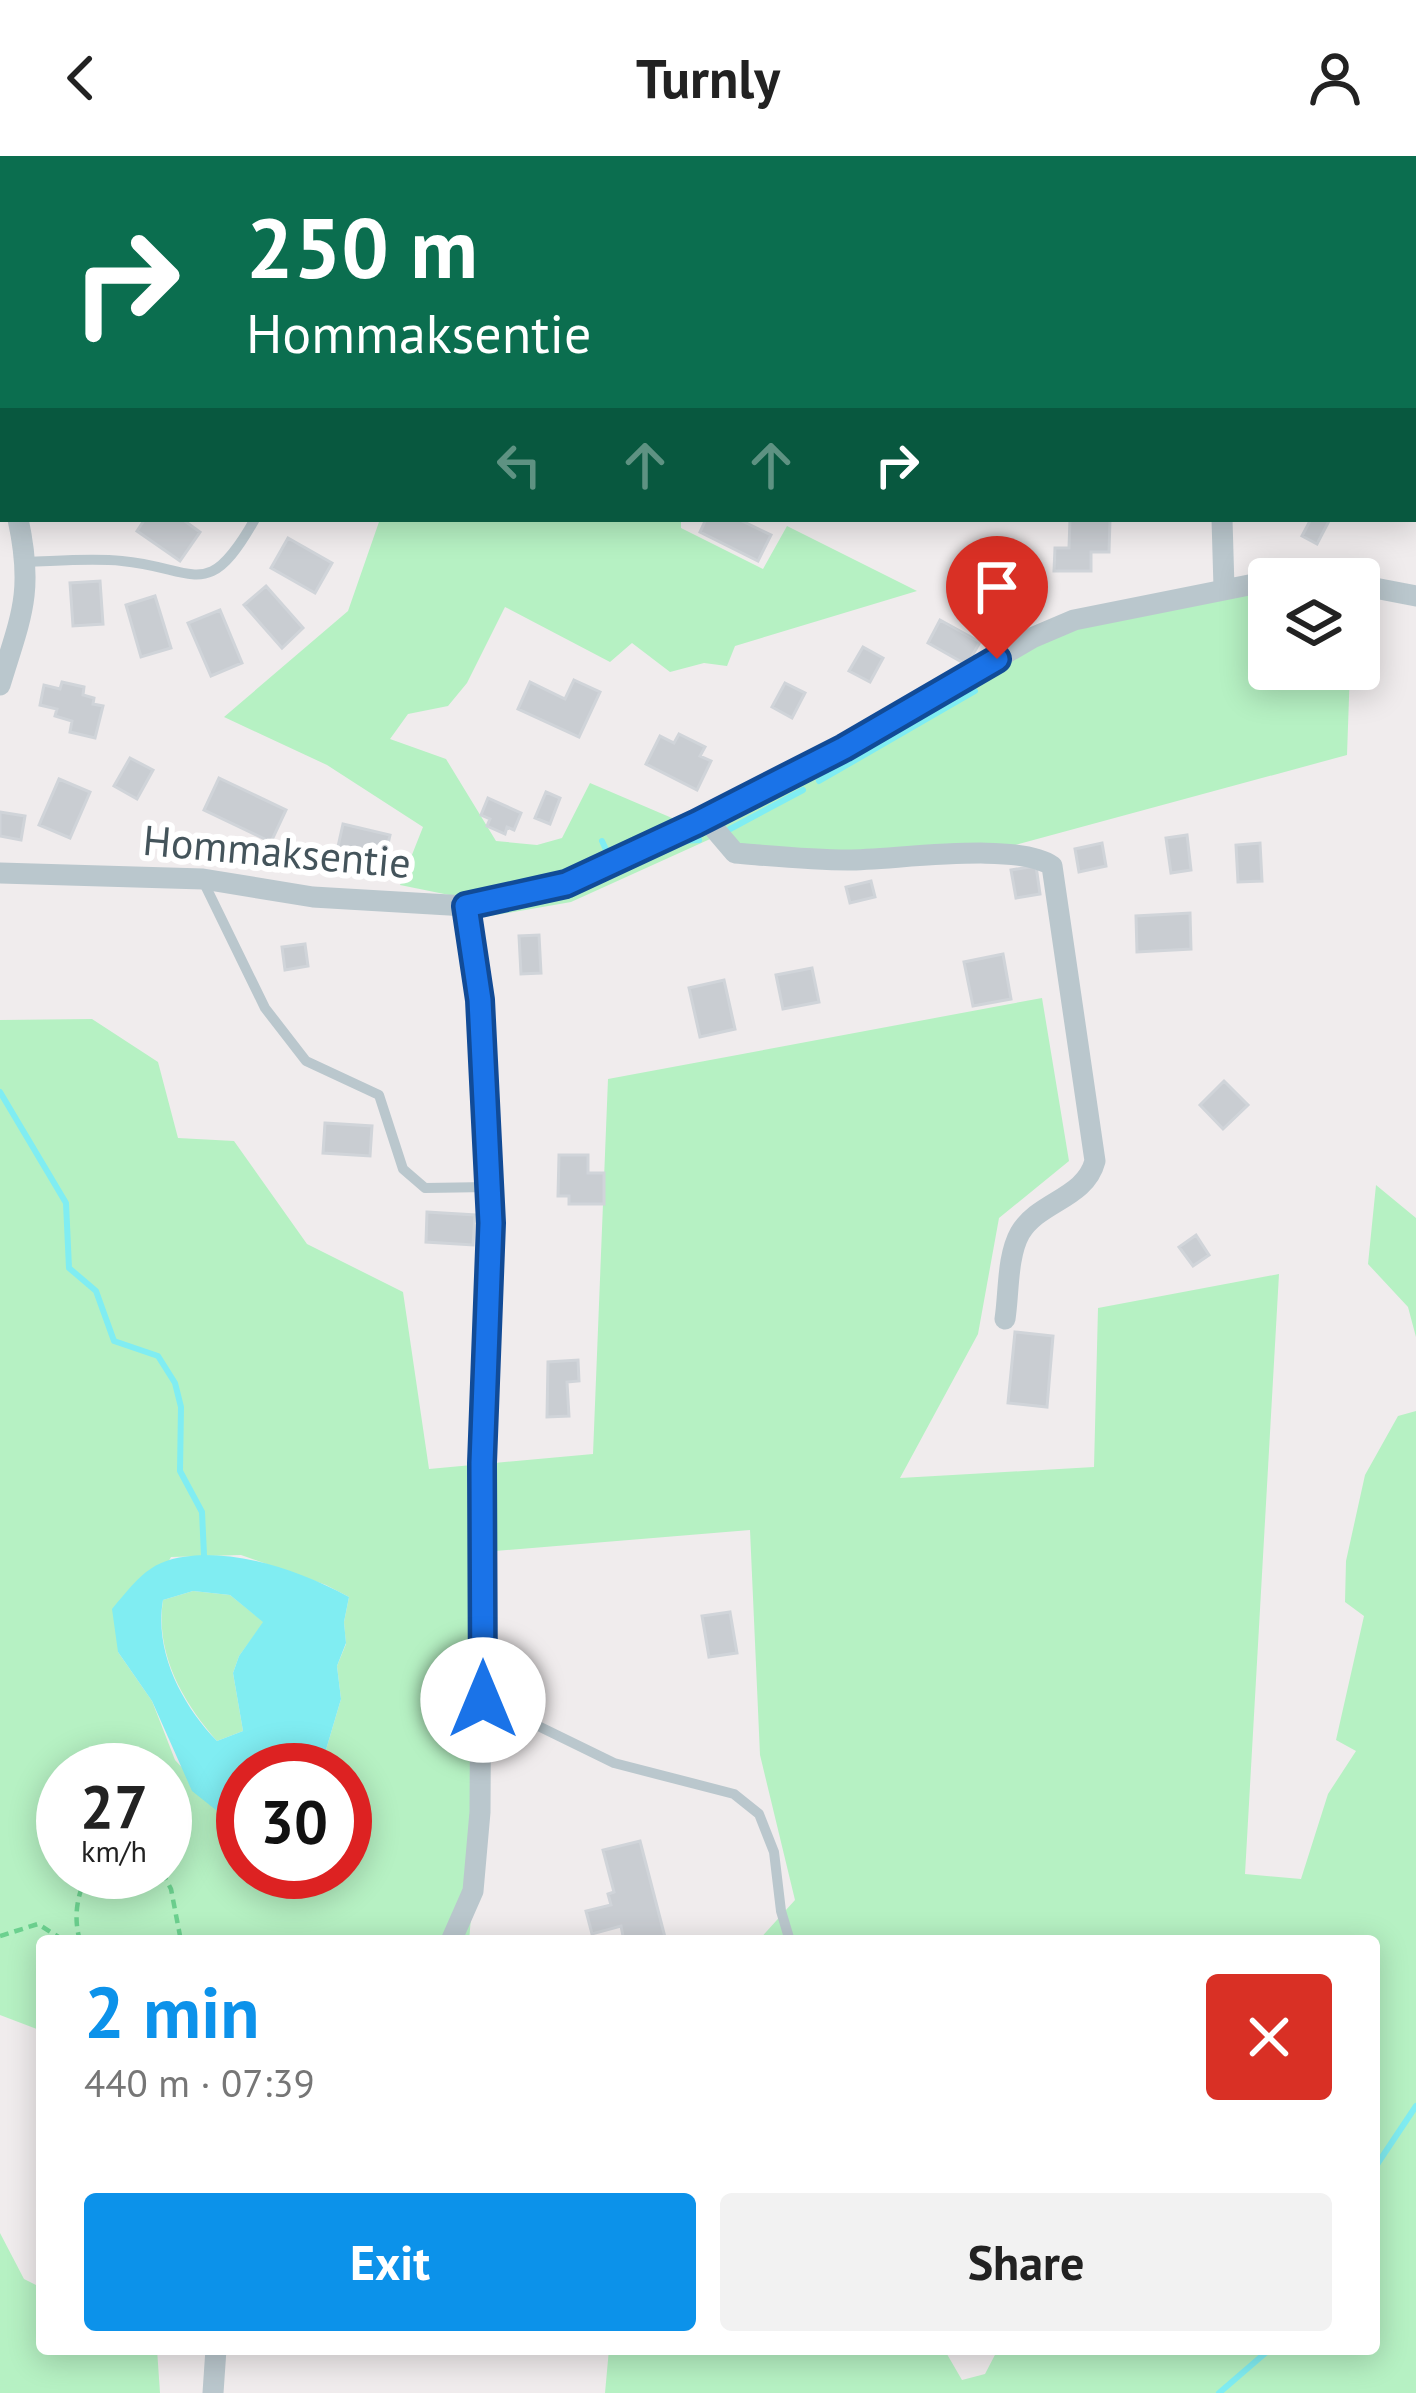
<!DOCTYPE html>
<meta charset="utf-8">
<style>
:root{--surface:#fff;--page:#f2f2f2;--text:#222;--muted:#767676;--accent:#0c92ea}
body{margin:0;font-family:"PT Sans",sans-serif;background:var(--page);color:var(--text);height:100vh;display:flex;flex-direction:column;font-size:45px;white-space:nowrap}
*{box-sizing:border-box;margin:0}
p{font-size:39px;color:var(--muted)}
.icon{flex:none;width:66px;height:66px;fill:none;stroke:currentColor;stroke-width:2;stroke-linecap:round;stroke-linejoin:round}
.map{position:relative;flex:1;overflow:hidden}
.side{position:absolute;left:36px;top:1779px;width:1344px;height:420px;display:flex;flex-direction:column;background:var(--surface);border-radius:12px;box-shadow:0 6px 30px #0003}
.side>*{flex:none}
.banner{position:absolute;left:0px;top:0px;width:1416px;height:366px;box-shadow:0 6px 30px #0003;background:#0b6e4f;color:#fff;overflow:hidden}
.tools{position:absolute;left:1248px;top:402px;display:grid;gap:24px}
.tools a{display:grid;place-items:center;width:132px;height:132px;border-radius:12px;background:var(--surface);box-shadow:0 6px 30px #0003;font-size:60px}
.speed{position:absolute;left:36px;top:1587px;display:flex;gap:24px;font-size:60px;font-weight:700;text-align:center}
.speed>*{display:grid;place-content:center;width:156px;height:156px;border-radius:50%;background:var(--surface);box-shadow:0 6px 30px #0003;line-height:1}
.speed small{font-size:30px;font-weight:400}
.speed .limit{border:18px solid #d22;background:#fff;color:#111}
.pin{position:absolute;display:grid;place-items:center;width:102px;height:102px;color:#fff;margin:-123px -51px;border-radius:50% 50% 50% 0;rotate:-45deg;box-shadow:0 0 12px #0007}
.pin .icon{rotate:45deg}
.me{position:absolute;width:132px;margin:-66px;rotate:0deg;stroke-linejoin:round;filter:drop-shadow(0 0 9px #0008)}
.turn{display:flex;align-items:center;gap:42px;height:252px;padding:0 48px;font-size:54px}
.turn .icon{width:156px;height:156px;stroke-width:2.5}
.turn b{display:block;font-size:84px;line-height:102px}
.lanes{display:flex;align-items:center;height:114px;padding:0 48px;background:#0003;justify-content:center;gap:60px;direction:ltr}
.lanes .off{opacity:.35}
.round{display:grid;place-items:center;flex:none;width:126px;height:126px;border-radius:12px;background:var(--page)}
.headline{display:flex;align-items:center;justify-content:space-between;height:204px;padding:0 48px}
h1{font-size:72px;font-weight:600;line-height:90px;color:var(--accent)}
.button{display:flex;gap:24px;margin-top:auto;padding:24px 48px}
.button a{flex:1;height:138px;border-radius:12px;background:var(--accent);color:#fff;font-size:48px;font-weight:600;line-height:138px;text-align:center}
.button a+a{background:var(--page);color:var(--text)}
header{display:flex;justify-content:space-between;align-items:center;height:156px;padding:0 48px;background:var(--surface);font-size:54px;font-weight:600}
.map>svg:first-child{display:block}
</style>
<header><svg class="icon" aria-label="back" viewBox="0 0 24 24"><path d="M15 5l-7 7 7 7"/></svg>Turnly<svg class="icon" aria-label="person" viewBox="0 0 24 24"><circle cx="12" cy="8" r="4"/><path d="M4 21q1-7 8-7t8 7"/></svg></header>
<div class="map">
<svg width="1416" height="2237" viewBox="0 0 1416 2237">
<rect width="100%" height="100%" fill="#f0eced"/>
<path fill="#b6f1c3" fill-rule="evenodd" d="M396,0H1013L393,3Z
M380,363H681V372L763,413L787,370L917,435L735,490L727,510L704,507L670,516L632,487L610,506L505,451L467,527L448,550L408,558L390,583L446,603L496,685L537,689L562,682L590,627L679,665L569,718L469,743L400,729L423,671L327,609L224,561L348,455Z
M1286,413L1332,423H1269V513H1350L1347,599L982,698L735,697L719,679L571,746L473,763L466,750L566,727L697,667L1034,481Z
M1042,842L1069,1005L999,1062L978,1178L900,1322L1094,1311L1098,1152L1279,1118L1245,1718L1301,1723L1328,1638L1356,1595L1336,1584L1364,1460L1345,1446L1346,1405L1365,1319L1398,1260L1416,1255V2237H605L609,2193H944L962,2224L985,2218L998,2193H1374V1785H758L795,1744L760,1599L750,1374L483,1396L480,1656L469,1785H42V1875L0,1859V864L92,863L158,906L178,982L234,985L307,1088L403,1136L429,1313L593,1298L608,923ZM241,1399L326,1429L349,1441L344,1466L346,1488L337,1510L341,1543L320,1614H345V1716H243V1670H236L175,1604L152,1545L118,1496L171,1401ZM63,1614H165V1716H63Z
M1376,1029L1416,1062V1181L1408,1151L1368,1108Z
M193,1435L230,1439L264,1466L239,1500L233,1517L243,1575L217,1585C183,1546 155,1498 163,1444Z
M0,2077L24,2123L42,2132V2193H157L160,2237H0Z"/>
<path fill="#80edf2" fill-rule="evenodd" d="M204,1399C255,1399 304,1417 349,1441L344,1466L346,1487L337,1510L341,1543L320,1614H243V1670H236L192,1635L152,1545L118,1496L112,1453C143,1416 153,1401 204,1399ZM193,1435L230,1439L263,1466L239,1500L233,1517L243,1575L217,1585C182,1549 154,1496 163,1444Z"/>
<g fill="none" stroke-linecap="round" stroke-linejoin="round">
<path stroke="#80edf2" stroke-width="6" d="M1381,0L1382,3
M819,625L975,535
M730,673L803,634
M602,685L609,700
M646,701L682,685L699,684
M0,936L66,1047L69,1112L96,1135L114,1185L158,1200L175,1227L181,1251L180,1315L202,1356L204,1399
M1374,2013L1416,1950
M1219,2237L1270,2193"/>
</g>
<path fill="#c9cdd2" stroke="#d0d4d9" stroke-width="3" d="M145,363H182L200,376L180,405L137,375Z
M706,363H738L771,379L758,405L700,376Z
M1070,363H1110L1109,396H1091V415H1054L1055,392H1069Z
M1311,363H1330L1317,388L1302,380Z
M288,382L332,407L315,437L271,412Z
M980,406L995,414L982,439L967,431Z
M100,425L103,468L73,470L70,427Z
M266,430L303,472L282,492L244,449Z
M155,440L171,492L141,501L126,449Z
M220,454L242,507L211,520L188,467Z
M940,464L980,486L967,509L928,487Z
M863,491L883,502L870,526L849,515Z
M574,524L600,536L579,581L518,553L530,526L565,543Z
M62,526L84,531L83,539L94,542L93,548L103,550L95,582L70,576L72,565L55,560L57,553L40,549L44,529L60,533Z
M785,527L805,537L792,562L772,551Z
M679,578L705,591L700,600L711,605L697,634L646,608L660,580L674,587Z
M130,602L153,614L137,643L114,630Z
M219,622L286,654L271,686L204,654Z
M59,623L90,636L70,682L39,669Z
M546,636L560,642L550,668L535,662Z
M488,642L521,657L514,674L507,671L505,678L487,670L490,663L481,659Z
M0,656L25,660L21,684L0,680Z
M343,668L390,679L384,705L337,695Z
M1187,679L1191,714L1171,717L1166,682Z
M1102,687L1106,710L1079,716L1075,693Z
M1260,687L1262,725L1238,726L1236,689Z
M1036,710L1040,738L1016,742L1011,714Z
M871,725L875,741L850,747L846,731Z
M1190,757L1191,793L1137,796L1136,760Z
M539,779L541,817L521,818L519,780Z
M305,788L308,810L285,814L282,791Z
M1003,798L1011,843L973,850L964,806Z
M812,812L819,846L783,853L776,819Z
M724,824L735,873L700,881L689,832Z
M1224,925L1248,949L1223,973L1200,949Z
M325,967L372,970L370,1000L323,997Z
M559,999H588V1017H604V1048H569V1040H558Z
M427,1056L475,1059L473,1089L426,1086Z
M1196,1079L1209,1099L1193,1110L1179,1091Z
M1015,1176L1053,1180L1047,1251L1008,1247Z
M578,1204L579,1225L567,1226L569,1260L547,1261L548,1206Z
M730,1456L737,1497L709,1501L702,1460Z
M640,1685L666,1785H624L621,1770L592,1778L586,1755L611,1749L608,1738L614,1736L603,1694Z"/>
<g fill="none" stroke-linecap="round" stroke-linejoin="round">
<path stroke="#6cd18f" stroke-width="4.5" stroke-dasharray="9 6" stroke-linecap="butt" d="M71,0L73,3
M1011,0L1014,3
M364,3L368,0
M490,3L494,0
M0,201L3,199
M162,1716L171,1733L181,1785
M0,1780L38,1768L65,1785
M80,1785C73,1760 77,1740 88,1716
M418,1785L430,1783"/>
<path stroke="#bac7cd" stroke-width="10" d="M116,0L121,3
M0,93L3,91
M27,406C58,405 91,402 122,405C197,412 207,448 255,363
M204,727L265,852L306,905L379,939L403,1013L425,1032L489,1031
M483,1543L614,1607L734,1638L759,1658L774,1696L781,1755L790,1785"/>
<path stroke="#bac7cd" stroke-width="21" d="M1413,68L1416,64
M0,283L3,297
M1222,363L1224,432
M1280,423H1300
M1359,429L1416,440
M0,529C21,460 34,437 18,363
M706,663L735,697C772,700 810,704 848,704C895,704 1017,685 1052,710L1095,1005C1085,1043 1039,1045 1020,1077C1007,1100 1009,1137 1005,1163
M0,717L203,723L313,741L466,750L566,727L770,632L1034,481L1074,464L1269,425
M451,1785L473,1735L480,1656L482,1307L491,1067L480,844L466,750
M213,2237L216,2193"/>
</g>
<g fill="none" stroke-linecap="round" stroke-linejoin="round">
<g stroke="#114b97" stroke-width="30">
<path id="route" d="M483,1544L482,1307L491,1067L480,844L466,750L566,728L697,667L844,592L997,503"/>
</g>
<use href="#route" stroke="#1a73e8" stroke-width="21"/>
</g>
<g text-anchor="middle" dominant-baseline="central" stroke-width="12" stroke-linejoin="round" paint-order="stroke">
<g font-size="42" fill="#44545b" stroke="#fff">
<text transform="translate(277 695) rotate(5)">Hommaksentie</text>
</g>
</g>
</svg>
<div class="tools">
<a><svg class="icon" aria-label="layers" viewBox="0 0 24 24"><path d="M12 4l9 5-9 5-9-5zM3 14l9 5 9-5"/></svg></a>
</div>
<div class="speed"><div>27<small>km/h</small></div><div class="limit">30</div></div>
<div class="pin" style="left:997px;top:503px;background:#d93025"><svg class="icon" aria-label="arrive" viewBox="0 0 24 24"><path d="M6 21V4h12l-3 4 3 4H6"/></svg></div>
<svg class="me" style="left:483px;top:1544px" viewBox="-20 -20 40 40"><circle r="19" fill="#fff"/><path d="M0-13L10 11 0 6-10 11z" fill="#1a73e8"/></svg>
<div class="banner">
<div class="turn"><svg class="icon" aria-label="right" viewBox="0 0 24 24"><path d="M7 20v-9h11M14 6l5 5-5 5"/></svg><div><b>250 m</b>Hommaksentie</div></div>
<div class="lanes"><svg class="icon off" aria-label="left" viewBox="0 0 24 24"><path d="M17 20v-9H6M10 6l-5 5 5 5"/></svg><svg class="icon off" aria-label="ahead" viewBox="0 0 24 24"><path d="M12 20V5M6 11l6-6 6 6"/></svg><svg class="icon off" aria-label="ahead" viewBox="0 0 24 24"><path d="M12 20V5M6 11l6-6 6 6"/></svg><svg class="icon" aria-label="right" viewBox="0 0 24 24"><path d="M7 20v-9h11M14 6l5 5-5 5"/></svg></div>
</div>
<section class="side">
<div class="headline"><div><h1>2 min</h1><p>440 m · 07:39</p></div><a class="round" style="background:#d93025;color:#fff"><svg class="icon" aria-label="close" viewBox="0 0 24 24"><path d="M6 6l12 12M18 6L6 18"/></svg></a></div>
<div class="button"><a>Exit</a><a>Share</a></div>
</section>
</div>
